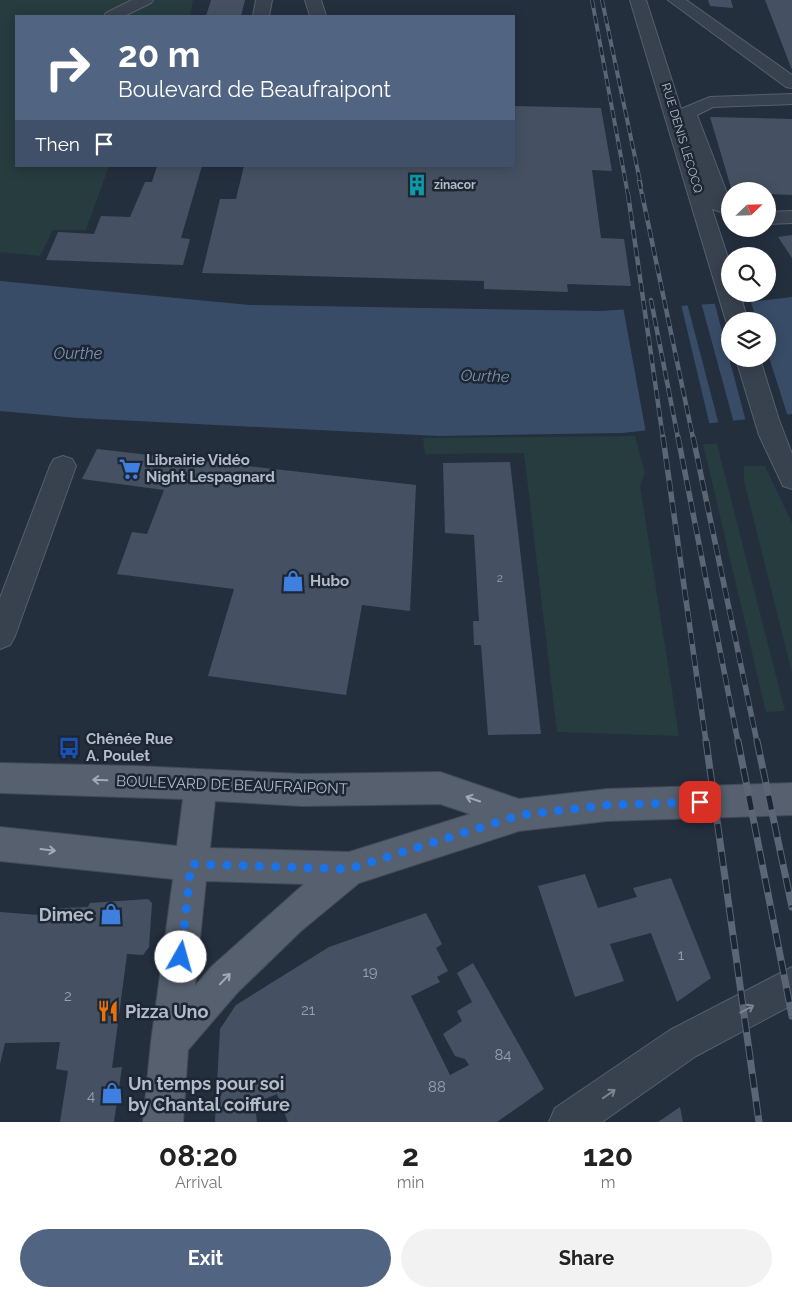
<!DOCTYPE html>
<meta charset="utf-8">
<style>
:root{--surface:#fff;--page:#f2f2f2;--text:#222;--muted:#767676;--accent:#516482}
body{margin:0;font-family:Raleway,sans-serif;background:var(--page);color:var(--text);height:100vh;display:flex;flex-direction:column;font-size:19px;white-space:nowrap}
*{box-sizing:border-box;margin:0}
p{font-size:16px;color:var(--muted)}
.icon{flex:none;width:28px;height:28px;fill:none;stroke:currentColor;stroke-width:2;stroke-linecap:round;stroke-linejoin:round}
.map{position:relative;height:1122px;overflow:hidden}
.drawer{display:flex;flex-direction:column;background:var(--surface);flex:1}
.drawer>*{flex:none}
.banner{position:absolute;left:15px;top:15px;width:500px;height:152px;border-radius:0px;box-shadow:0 2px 12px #0003;background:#516482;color:#fff;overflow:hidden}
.needle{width:32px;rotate:67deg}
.fabs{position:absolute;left:721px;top:182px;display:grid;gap:10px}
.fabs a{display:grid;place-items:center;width:55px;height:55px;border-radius:50%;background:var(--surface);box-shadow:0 2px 12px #0003;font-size:25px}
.pin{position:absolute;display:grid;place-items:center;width:42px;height:42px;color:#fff;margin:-21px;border-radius:10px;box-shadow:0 2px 8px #0006}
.me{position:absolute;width:55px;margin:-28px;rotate:7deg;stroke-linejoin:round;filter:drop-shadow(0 0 4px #0008)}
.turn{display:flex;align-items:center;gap:18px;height:105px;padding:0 20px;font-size:22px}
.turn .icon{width:65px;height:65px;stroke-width:2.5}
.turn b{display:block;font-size:35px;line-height:42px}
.then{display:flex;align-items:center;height:48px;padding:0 20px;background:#0003;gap:10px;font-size:19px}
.eta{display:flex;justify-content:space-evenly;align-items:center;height:85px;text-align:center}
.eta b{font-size:30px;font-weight:700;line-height:35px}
.action{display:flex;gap:10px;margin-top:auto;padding:10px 20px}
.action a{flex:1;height:58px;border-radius:30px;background:var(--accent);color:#fff;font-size:20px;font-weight:700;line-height:58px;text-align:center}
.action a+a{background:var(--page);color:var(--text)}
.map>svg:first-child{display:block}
</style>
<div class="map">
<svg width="792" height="1122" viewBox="0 0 792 1122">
<rect width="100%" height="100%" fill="#242f3e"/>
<path fill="#263c3f" d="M0,0H193L190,16H16V166H109L86,230H53L40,256L0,252Z
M635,436L645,473L640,485L679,736L557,732L524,453L425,454L423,438Z
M703,444H717L785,711L766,712Z
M744,466H765L792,523V673L744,481Z"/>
<path fill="#394c67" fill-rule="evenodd" d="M0,281L249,305L600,311L758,301L792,297V414L622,433L438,436L78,418L0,411ZM730,321H768V359H730Z"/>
<path fill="#242f3e" d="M750,299L757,321H730V359H768V354L788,417L746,422L714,301Z
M701,302L734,423L719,425L687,303Z
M681,304L710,426L646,433L623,307Z"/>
<path fill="#455162" d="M211,0H245L241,16H206Z
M708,0H731L733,8L710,6Z
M765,0H792V70Z
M514,106L601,108L612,171L592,170L601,238L624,239L631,286L567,284L568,292L484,289V281L202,273L220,199H236L244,166H514Z
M710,117L792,119V195L768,194V191H732Z
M157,166H202L181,238L190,239L183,265L46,260L58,232L94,234L101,216L130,217L145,182H152Z
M792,235V258L778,237Z
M97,449L416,485L410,611L362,605L346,695L208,676L234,589L117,574L132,532L147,534L164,490L82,479Z
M510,462L541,734L488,735L481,645H474L473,621H479L474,535L445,533L443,463Z
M585,874L598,908L637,897L633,888L671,878L711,978L677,1002L651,933L610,944L624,981L575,997L538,886Z
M148,899L152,903L149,947L143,955L127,954L112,1068L122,1067L114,1122H60L68,1071L56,1069L60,1042L5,1043L0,1064V912L39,915L40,909L88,907L90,903Z
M426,913L442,944L436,948L448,971L437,977L440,982L411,996L450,1075L469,1065L465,1059L455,1056L443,1034L462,1021L457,1011L472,1002L457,973L473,963L544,1089L497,1122H288L277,1094L255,1103L257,1122H215L220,1029L236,1005L329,947Z
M680,1107L683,1122H658Z"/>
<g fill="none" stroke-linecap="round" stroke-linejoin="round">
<g stroke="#565f6c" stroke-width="2">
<path id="minor" d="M132,0H153L151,3L124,16H104L106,13Z
M256,0H272L269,16H253Z
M305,0H321L326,16H310Z
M630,0H646L681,109L710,97L792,94V104L713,107L697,115L730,201V215L712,209L730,264V294H740L748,321H730V327L726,321Z
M668,0H686L792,75V88L786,87Z
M792,211V223L768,224V212Z
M736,359H760L779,420L792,454V489L783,486L759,435Z
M63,456L72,459L76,466L15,636L10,645L0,649V598L50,466L54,459Z
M792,967V1005L696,1056L602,1122H549L555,1108L670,1030Z"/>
</g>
<g stroke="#414a57" stroke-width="2">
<path id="major" d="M0,763L136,766L302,774L440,772L519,799L607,789L792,783V815L607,821L519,831L359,883L301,931L237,993L188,1050L183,1122H143L151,1042L173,879L0,861V827L177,846L183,799L0,793ZM215,801L302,806L440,804L470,814L349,852L210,848ZM206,881L304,884L211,967L195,986Z"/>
</g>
<use href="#minor" fill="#38414e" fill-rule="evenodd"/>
<use href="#major" fill="#56606e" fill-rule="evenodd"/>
<g stroke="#5a6575" stroke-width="4">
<path id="rail-far3" d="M592,0L628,195
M602,0L641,186
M639,181L642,195"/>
</g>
<g stroke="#5a6575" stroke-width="4.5">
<path id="rail-far2" d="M628,194L663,438
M642,194L693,438
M651,300L678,438"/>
</g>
<g stroke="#5a6575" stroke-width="5.5">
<path id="rail-far1" d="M663,437L706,742
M678,437L738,742
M693,437L757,742"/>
</g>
<g stroke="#5a6575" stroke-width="7">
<path id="rail" d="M706,741L759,1122
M738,741L792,1016
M757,741L792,907"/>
</g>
<use href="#rail-far3" stroke="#1d2633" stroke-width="2.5" stroke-dasharray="8" stroke-linecap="butt"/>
<use href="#rail-far2" stroke="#1d2633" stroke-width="3" stroke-dasharray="9" stroke-linecap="butt"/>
<use href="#rail-far1" stroke="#1d2633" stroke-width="4" stroke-dasharray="11" stroke-linecap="butt"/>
<use href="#rail" stroke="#1d2633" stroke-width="5" stroke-dasharray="14" stroke-linecap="butt"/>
</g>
<defs><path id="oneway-shaft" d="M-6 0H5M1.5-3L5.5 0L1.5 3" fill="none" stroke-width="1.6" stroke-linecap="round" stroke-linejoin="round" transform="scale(1.25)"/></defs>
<g stroke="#a1aab7">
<use href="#oneway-shaft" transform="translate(100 780) rotate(-178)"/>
<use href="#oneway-shaft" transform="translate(473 799) rotate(-161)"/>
<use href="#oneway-shaft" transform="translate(48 850) rotate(7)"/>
<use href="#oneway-shaft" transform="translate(225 979) rotate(-46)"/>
</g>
<g stroke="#7c8592">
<use href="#oneway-shaft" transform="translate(747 1009) rotate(-28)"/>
<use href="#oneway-shaft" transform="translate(609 1094) rotate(-35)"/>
</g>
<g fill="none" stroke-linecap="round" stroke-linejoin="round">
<path stroke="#1a73e8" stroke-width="9" stroke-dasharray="0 16.2" d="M181,957L191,864L349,869L520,815L608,805L700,802"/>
</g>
<defs>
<g id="building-bare" transform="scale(1.725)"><path d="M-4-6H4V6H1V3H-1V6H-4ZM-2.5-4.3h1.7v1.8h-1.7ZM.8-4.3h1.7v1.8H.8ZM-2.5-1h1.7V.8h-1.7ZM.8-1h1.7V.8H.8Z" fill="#0f9aa8" stroke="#1d2633" stroke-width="2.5" paint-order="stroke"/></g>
<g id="supermarket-bare" transform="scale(1.725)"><path d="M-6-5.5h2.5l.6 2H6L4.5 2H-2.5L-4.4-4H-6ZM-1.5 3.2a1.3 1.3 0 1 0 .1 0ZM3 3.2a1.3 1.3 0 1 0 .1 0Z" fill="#3f7fe0" stroke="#1d2633" stroke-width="2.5" paint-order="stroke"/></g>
<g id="shop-bare" transform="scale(1.725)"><path d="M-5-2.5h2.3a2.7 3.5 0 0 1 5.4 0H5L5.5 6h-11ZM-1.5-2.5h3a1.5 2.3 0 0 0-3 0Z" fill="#3f7fe0" stroke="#1d2633" stroke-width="2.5" paint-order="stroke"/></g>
<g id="bus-bare" transform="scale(1.725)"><path d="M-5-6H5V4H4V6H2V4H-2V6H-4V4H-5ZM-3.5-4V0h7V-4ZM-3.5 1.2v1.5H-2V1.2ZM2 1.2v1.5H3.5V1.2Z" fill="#1a4fb4" stroke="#1d2633" stroke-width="2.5" paint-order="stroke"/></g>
<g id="restaurant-bare" transform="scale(1.725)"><path d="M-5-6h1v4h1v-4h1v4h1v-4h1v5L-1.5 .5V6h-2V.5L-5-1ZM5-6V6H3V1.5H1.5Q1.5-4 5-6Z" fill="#e8710a" stroke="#1d2633" stroke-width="2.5" paint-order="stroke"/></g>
</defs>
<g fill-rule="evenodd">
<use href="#building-bare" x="417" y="185"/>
<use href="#supermarket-bare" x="130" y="469"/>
<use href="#shop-bare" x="293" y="581"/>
<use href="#bus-bare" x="69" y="748"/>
<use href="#shop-bare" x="111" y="914"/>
<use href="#restaurant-bare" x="108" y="1011"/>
<use href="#shop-bare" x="112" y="1093"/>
</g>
<g text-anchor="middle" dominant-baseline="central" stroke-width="5" stroke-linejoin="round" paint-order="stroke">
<g font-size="12" fill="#b4bcc9" stroke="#1d2633">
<text transform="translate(682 138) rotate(73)">RUE DENIS LECOCQ</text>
</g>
<g font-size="12" font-weight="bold" fill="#b4bcc9" stroke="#1d2633" text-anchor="start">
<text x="434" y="185">zinacor</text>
</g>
<g font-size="12" fill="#98a1af">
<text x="500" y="578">2</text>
</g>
<g font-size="15" font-weight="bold" fill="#b4bcc9" stroke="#1d2633" text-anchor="start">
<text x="146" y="460">Librairie Vidéo<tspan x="146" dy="17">Night Lespagnard</tspan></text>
<text x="310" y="581">Hubo</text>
<text x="86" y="739">Chênée Rue<tspan x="86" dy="17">A. Poulet</tspan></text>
</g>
<g font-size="15" fill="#b4bcc9" stroke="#1d2633">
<text transform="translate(232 785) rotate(2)">BOULEVARD DE BEAUFRAIPONT</text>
</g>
<g font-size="15" fill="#98a1af">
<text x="681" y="955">1</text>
<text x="370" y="972">19</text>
<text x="68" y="996">2</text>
<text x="308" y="1010">21</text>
<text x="503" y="1055">84</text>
<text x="437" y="1087">88</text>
<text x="91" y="1096">4</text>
</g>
<g font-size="16" font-style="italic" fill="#7c92b1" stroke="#1d2633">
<text x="78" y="353">Ourthe</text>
<text transform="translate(485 376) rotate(2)">Ourthe</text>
</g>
<g font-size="18" font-weight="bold" fill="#b4bcc9" stroke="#1d2633" text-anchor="start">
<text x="94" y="914" text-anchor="end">Dimec</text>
<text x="125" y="1011">Pizza Uno</text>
<text x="128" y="1083">Un temps pour soi<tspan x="128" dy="21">by Chantal coiffure</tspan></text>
</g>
</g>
</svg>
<div class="fabs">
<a><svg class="needle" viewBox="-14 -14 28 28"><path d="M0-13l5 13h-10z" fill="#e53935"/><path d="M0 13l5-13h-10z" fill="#767676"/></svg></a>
<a><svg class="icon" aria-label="search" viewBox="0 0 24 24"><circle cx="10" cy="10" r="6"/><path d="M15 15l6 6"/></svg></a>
<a><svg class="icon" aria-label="layers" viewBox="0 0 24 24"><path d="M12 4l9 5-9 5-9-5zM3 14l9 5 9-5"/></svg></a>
</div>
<div class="pin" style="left:700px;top:802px;background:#d93025"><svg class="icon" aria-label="arrive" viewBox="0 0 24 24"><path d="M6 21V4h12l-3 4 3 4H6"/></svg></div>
<svg class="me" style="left:181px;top:957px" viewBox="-20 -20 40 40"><circle r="19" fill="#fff"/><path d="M0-13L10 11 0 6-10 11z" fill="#1a73e8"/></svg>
<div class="banner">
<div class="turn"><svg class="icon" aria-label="right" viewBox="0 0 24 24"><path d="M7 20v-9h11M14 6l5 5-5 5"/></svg><div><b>20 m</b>Boulevard de Beaufraipont</div></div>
<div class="then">Then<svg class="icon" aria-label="arrive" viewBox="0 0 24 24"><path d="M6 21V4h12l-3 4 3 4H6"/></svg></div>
</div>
</div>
<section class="drawer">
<div class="eta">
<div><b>08:20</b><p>Arrival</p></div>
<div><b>2</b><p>min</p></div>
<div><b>120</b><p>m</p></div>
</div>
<div class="action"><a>Exit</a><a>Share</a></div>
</section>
